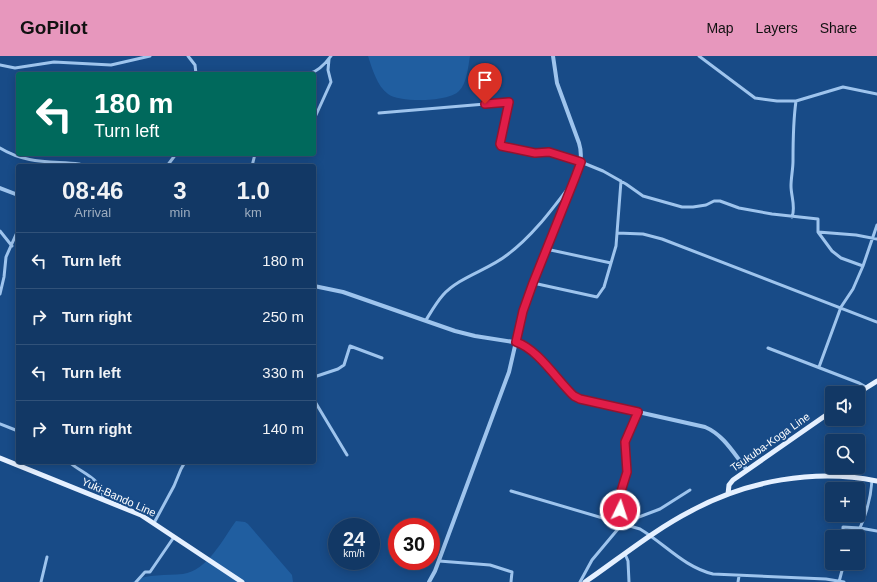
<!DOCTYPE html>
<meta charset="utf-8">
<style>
:root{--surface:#123865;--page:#1b3f6b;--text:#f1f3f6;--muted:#9cacbf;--line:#315279;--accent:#e797bd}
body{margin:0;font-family:Arial,sans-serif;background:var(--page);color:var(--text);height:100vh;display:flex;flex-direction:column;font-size:15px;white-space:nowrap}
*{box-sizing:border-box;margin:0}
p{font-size:13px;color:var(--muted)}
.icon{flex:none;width:22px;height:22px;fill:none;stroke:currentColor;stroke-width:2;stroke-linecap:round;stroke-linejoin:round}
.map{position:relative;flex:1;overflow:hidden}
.panel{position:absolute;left:16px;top:108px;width:300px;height:300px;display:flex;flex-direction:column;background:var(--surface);border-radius:4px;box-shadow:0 2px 10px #0003,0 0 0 1px var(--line)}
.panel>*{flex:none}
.top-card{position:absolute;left:16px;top:16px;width:300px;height:84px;border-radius:4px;box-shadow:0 2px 10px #0003,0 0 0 1px var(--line);background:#00695c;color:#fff;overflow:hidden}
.controls{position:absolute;left:825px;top:330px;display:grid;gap:8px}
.controls a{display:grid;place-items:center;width:40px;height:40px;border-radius:4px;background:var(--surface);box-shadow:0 2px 10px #0003,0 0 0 1px var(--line);font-size:20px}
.speed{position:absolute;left:328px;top:462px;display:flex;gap:8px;font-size:20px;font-weight:700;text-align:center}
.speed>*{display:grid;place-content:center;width:52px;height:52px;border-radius:50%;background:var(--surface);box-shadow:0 2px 10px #0003,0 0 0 1px var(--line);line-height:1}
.speed small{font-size:10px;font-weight:400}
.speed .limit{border:6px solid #d22;background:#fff;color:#111}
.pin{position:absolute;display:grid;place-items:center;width:34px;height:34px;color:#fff;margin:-41px -17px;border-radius:50% 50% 50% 0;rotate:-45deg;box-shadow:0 0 4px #0007}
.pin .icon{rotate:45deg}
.me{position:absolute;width:44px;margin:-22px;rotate:4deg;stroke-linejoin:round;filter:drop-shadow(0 0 3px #0008)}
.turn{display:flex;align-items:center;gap:14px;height:84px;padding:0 12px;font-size:18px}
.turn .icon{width:52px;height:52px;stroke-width:2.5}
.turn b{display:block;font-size:28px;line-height:34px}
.eta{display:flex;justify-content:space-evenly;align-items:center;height:68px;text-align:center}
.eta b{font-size:24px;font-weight:700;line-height:28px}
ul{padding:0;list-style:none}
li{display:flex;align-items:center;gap:12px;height:56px;padding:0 12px;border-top:1px solid var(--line)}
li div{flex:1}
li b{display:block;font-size:15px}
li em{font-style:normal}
header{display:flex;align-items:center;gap:24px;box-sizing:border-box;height:56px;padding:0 20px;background:var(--accent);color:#111}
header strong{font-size:19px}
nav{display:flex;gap:22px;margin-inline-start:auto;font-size:14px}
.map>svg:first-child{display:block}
</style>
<header>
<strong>GoPilot</strong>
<nav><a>Map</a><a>Layers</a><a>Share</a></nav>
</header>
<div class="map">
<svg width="877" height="526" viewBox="0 0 877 526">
<rect width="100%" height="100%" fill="#184b87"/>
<path fill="#205ea0" d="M368,0H470C468,11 467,27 459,35C449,46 400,47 388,38C377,30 372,12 368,0Z
M236,465L245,466L248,468L292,519L293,526H132C148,517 166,520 183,518C207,515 223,483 236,465Z"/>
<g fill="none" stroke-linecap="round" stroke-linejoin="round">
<path stroke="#9ec4ed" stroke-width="3" d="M188,0L195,9L196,18
M699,0L755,42L777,45H796L843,31L877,38
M0,9L15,12L54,6L111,9L150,0
M309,18C318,15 326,7 331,0
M379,57L509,46L500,89L503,91L535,97L549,96L576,104L603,115L626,128L643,140L682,151H693L706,149L714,145H720L739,152L772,158L818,163V176L832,195L841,202L863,210
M314,60L316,59L331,26L328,14L329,3
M0,92C26,108 50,105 79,108L85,110
M167,110L176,98
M252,110L255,98
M792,161C796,151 791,140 791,130C791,122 793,113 793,105C793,85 793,66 796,45
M0,175L12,190
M818,176L856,179L877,183
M617,177L643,178L662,183L877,266
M546,193L611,207L616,190L621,125
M533,227L597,241L604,231L611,207
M0,238L4,221L6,201L18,174
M426,264C431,256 436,247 443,239C459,221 488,214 507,199C533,180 553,152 572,127
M768,292L859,327L866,331
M819,311L841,251L853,233L863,210L877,169
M314,321L338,313L344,309L350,290L382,302
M314,344L347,399
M0,368L18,375
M69,406C81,417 104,423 103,443
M872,424C871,441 867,456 860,472L877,475
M511,435L640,473C665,488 684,511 713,518L826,523L844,526
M154,467L174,430L181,413L185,406
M623,467L620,454L619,442L627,416L625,386L638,356
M843,481V471L860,472
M625,498L628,505L629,526
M439,505L490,509L512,516L511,526
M41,526L47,501
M136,526L145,516H150L174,481
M580,526L592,504L623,467L660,453L690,434
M738,526L739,520
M839,526L844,507"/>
<path stroke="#9ec4ed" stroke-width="4" d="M0,132L18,139
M314,230L343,236L455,275L475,280L520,287L533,296L566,332L580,343L705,371C724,379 734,398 747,414
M429,526L435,515L454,464L509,316L523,255L533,227L575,122C580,110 583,100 579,87L557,27L553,0"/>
<path stroke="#e5f0ff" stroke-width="5" d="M858,337L877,325
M0,402L141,459L242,526
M728,438L729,429L733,424L832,355
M585,526C620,502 654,474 691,455C746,425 815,412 877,425"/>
</g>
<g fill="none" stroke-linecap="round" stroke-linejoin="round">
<g stroke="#92132f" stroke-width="10">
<path id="route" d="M485,48L509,46L500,88L501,90L535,97L549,96L581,106L575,122L533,227L523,255L516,286C538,293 557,324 574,340L580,343L638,356L625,386L627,416L619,442L620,454"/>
</g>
<use href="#route" stroke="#e11d48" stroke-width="7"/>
</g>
<g text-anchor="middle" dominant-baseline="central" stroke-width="4" stroke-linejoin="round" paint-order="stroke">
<g font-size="11" fill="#fff" stroke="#184b87">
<text transform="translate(770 386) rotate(-35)">Tsukuba-Koga Line</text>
<text transform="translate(119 441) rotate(24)">Yuki-Bando Line</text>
</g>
</g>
</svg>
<div class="controls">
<a><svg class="icon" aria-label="sound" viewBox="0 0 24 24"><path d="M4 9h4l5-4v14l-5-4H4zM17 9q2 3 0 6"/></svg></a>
<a><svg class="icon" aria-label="search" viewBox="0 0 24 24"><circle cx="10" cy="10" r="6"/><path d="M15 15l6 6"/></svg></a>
<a>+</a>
<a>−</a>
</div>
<div class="speed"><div>24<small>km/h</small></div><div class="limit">30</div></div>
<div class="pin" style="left:485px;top:48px;background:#d93025"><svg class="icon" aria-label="arrive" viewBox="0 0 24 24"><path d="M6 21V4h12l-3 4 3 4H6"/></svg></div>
<svg class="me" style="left:620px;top:454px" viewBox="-20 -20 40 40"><circle r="17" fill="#e11d48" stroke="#fff" stroke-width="3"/><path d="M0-11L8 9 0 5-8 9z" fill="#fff"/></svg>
<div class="top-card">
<div class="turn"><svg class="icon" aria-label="left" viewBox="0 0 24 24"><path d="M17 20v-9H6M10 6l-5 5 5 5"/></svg><div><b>180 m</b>Turn left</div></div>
</div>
<section class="panel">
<div class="eta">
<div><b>08:46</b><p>Arrival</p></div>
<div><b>3</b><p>min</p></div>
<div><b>1.0</b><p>km</p></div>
</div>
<ul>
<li><svg class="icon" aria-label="left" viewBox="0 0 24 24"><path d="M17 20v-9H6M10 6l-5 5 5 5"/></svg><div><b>Turn left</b></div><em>180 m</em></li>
<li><svg class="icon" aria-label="right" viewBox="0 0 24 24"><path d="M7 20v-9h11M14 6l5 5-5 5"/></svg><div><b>Turn right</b></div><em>250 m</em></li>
<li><svg class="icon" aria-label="left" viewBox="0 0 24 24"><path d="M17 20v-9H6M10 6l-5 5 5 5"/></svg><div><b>Turn left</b></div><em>330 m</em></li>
<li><svg class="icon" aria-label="right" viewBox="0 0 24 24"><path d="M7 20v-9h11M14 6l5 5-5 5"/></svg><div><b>Turn right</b></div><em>140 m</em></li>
</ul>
</section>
</div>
